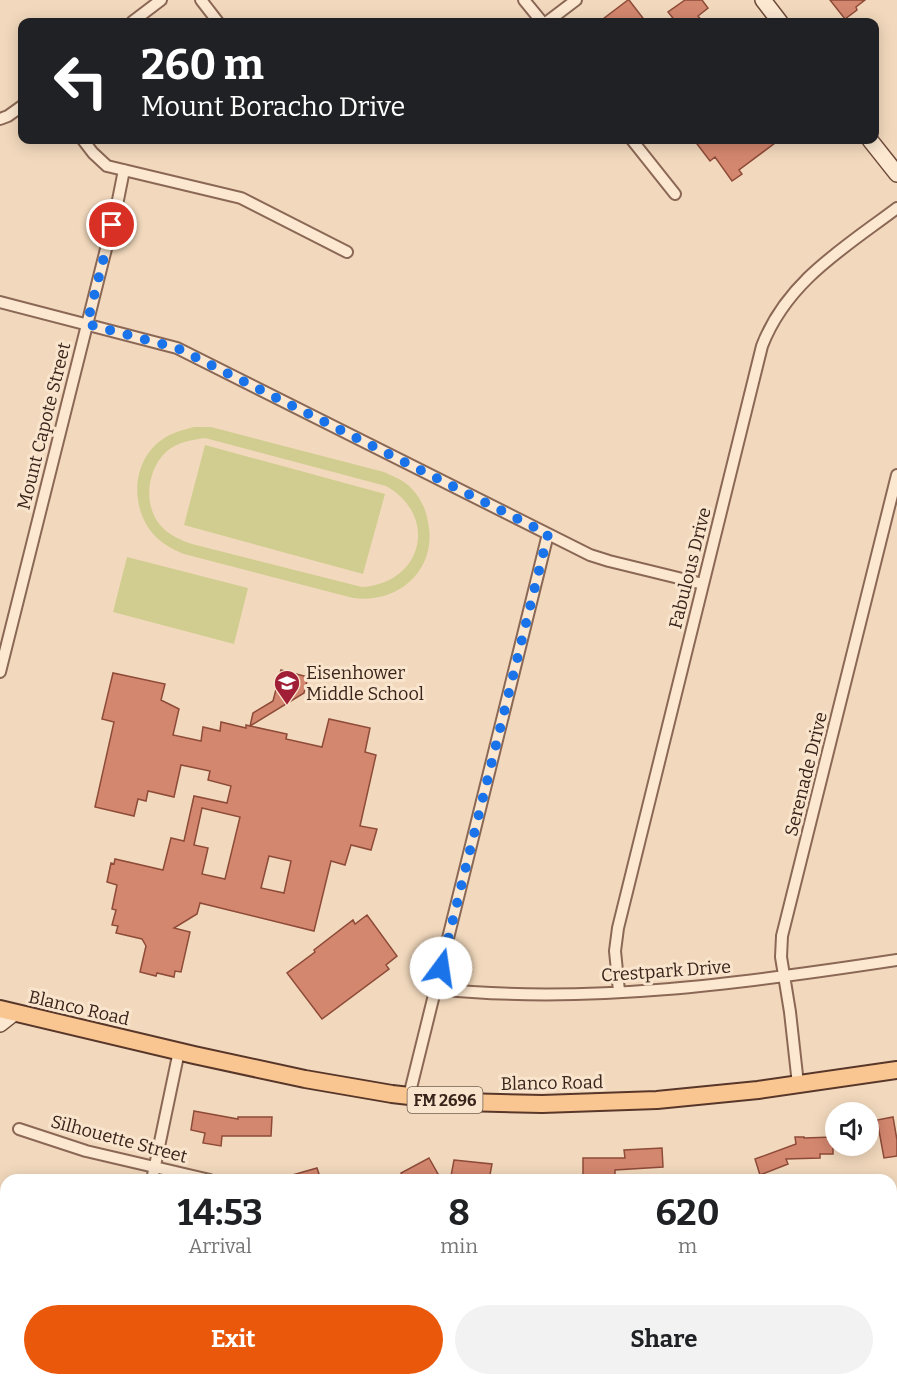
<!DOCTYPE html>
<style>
:root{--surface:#fff;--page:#f2f2f2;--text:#202124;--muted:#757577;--accent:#ea580c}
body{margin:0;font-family:Bitter,serif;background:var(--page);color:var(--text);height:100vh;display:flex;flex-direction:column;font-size:22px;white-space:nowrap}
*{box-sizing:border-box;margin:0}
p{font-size:20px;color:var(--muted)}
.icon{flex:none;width:33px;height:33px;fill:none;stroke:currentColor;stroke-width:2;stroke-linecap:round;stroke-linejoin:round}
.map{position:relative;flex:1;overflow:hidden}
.panel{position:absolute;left:0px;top:1174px;width:897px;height:212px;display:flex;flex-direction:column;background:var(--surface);border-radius:18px 18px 0 0;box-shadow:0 3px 15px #0003}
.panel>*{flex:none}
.hud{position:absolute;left:18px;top:18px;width:861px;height:126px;border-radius:12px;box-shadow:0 3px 15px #0003;background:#202124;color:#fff;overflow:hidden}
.buttons{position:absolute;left:825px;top:1102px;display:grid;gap:12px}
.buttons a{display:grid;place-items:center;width:54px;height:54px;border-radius:50%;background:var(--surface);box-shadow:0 3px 15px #0003;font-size:30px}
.pin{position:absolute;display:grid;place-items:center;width:51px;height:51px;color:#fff;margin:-26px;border:3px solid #fff;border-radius:50%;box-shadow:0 2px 6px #0007}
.me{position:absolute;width:66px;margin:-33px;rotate:14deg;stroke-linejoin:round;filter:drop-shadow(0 0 4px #0008)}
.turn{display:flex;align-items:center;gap:21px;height:126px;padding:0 24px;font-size:27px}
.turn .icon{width:78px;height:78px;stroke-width:2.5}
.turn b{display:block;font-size:42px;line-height:51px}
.eta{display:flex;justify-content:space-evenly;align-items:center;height:102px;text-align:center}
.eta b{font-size:36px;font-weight:700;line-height:42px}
.cta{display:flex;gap:12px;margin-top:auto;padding:12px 24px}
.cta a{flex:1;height:69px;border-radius:36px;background:var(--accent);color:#fff;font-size:24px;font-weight:700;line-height:69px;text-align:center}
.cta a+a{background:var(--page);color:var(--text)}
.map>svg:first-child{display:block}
</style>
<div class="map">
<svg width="897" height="1385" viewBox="0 0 897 1385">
<rect width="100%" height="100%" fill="#f2d9bd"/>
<path fill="#d1cd90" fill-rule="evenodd" d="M194,427H211L384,472C392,476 401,479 408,485C419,495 426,508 428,522C438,569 399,604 353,598L184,554C174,550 164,545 156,537C129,510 131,460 163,439C173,432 183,430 194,427ZM205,438L386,486C439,516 423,583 362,587L192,544C180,540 169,535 160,525C143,504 147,470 166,452C177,442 191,440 205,438Z
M205,445L385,494L363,574L184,525Z
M127,557L248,588L234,644L113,612Z"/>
<path fill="#d4876f" stroke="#8d4b38" stroke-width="1.5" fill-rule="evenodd" d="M629,0L646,22H599L628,0Z
M685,0H702L708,8L698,16L703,22H676L668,12Z
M830,0H865L856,7L857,10L845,19Z
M694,140H779L739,170L742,174L732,181L715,157L710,161Z
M281,670L308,677L304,693L250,726L287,734L286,739L322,747L329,719L370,728L365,752L376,755L360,826L377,829L371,850L351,845L345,865L331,861L314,931L200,903L197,914L174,928L190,932L181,972L175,971L174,977L157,973L156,976L140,972L146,946L142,939L116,933L118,926L112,925L116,910L112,909L117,885L107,882L111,863L114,864L115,859L163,870L171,838L184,841L194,796L227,803L231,786L208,780L210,771L181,765L174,797L148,791L146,801L138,799L134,816L95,807L114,722L102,719L113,673L165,684L161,700L179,709L173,735L201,741L203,727L220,731L221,722L246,728V725L250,726L253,713L273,701ZM202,808L240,817L225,879L202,874L208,848L194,845ZM269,856L291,861L284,893L261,888Z
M367,915L397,956L386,965L389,969L322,1019L287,973L315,952L314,950L353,920L355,924Z
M194,1111L238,1119V1117H272L271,1136H222L221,1146L203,1143L205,1133L191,1130Z
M893,1117L897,1140V1156L884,1158L877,1120Z
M795,1137H804V1138L833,1137V1154H820V1158L786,1159L788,1164L760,1175L755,1159L796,1144Z
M662,1148L663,1167L615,1170V1177H583V1158H625L624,1150Z
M429,1158L438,1174L425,1180H405L401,1173Z
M454,1160L492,1164L489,1180H476V1179L451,1176Z
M317,1168L321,1180H283L282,1178Z"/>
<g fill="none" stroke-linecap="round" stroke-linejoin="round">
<g stroke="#8b6855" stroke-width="14">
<path id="street" d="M201,0L218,22
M524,0L542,22
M132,22L161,0
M547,22L576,0
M0,119L8,116L22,106
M83,140L93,153L107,166L241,198L347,252
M632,140L675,194
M0,302L177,348L590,555L609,561L703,584
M0,672L117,205L124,170
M436,989C589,1005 746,983 897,960
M619,991L615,951L618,928L762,346C787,281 844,248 897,208
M798,1084L790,1012L781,957L782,936L897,475
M409,1096L548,534
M19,1129L86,1151L210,1180
M152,1180L179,1051
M0,1312L6,1314
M450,1380L455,1385
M107,1385L108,1380
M275,1385L291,1380
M602,1385L607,1380
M798,1385L800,1380"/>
</g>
<g stroke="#6d4938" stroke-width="18">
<path id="secondary" d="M763,0L780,22
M870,140L897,174
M0,1024L14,1013"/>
</g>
<g stroke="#58372a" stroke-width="20">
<path id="primary" d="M0,1009L194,1055L305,1079L392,1094L462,1102L542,1104L657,1100L758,1090L897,1070"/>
</g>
<use href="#street" stroke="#fce8d1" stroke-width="10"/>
<use href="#secondary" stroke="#fce8d1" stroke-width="15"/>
<use href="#primary" stroke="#f9c691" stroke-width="16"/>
</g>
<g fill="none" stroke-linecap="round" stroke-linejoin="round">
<path stroke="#1a73e8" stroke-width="10" stroke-dasharray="0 18" d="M112,225L87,324L177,348L548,534L441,968"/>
</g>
<defs>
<g id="school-pin" transform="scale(1.35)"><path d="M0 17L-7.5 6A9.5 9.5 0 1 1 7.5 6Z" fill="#a01f37" stroke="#f9e5cd"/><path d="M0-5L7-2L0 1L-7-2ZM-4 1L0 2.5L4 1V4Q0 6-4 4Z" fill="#fff"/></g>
</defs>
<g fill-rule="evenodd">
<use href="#school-pin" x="287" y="683"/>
</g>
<g text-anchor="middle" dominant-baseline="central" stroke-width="6" stroke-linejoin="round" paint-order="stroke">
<rect fill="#f9e5cd" stroke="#735e50" stroke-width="1.5" x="407.5" y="1087" width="75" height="26" rx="4.5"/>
<g font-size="16" font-weight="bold" fill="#39241b">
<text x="445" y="1100">FM 2696</text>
</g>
<g font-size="18" fill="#39241b" stroke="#f9e5cd">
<text transform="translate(44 426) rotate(-76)">Mount Capote Street</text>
<text transform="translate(690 568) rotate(-76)">Fabulous Drive</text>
<text transform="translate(806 774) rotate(-76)">Serenade Drive</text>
<text transform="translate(666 971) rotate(-4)">Crestpark Drive</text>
<text transform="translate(79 1008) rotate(13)">Blanco Road</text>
<text transform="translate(552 1083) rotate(-1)">Blanco Road</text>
<text transform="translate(119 1139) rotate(15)">Silhouette Street</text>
</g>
<g font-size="18" fill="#39241b" stroke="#f9e5cd" text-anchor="start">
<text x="306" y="673">Eisenhower<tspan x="306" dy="21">Middle School</tspan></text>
</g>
</g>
</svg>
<div class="buttons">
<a><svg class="icon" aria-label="sound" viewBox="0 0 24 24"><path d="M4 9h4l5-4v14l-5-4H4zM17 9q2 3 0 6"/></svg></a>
</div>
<div class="pin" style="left:112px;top:225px;background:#d93025"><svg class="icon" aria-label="arrive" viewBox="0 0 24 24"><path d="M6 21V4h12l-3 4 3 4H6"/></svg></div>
<svg class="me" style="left:441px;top:968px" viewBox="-20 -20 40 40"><circle r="19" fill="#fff"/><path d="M0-13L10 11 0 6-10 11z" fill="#1a73e8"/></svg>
<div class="hud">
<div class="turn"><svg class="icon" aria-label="left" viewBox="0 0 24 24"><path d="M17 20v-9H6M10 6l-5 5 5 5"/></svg><div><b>260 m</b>Mount Boracho Drive</div></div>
</div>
<section class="panel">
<div class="eta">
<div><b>14:53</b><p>Arrival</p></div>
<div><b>8</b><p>min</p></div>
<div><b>620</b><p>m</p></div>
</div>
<div class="cta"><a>Exit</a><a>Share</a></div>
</section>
</div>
